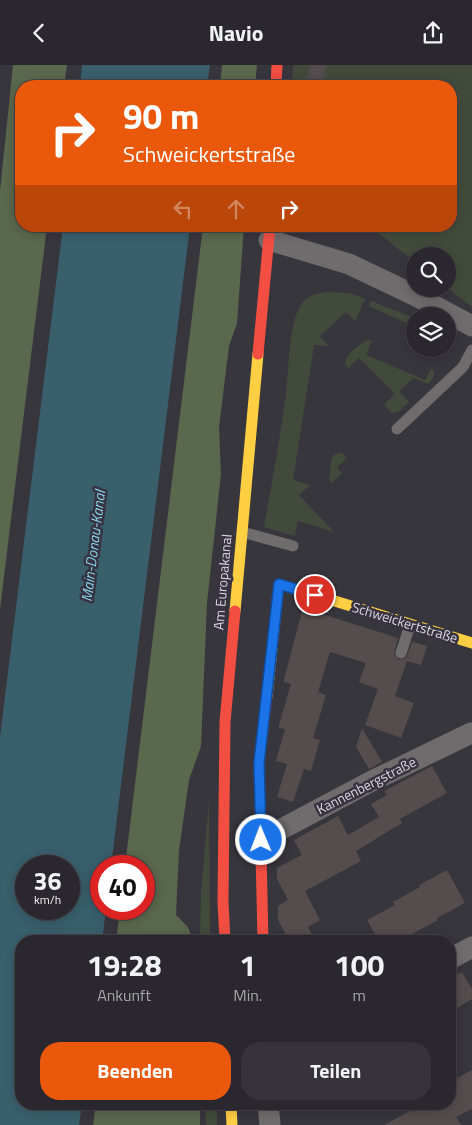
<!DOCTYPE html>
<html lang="de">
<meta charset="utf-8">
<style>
:root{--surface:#2a282e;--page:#36343a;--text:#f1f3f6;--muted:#a5a6aa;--line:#46444a;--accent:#ea580c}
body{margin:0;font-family:"Titillium Web",sans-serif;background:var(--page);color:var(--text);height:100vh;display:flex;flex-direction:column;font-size:19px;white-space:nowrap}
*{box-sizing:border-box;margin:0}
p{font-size:16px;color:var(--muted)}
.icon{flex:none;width:28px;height:28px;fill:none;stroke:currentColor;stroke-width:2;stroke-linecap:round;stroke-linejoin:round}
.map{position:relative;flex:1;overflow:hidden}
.details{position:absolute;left:15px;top:870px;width:441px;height:175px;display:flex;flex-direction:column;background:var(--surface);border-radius:20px;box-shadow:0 2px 12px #0003,0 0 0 1px var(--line)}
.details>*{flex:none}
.guide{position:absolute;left:15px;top:15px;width:442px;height:152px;border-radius:20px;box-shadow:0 2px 12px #0003,0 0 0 1px var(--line);background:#ea580c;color:#fff;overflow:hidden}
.fabs{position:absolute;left:406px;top:182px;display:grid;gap:10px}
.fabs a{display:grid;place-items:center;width:50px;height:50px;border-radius:50%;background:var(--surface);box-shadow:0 2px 12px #0003,0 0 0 1px var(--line);font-size:25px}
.speed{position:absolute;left:15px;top:790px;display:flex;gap:10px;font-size:25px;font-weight:700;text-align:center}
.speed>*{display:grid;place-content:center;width:65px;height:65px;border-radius:50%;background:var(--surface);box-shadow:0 2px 12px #0003,0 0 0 1px var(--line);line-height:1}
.speed small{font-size:12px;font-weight:400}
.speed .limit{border:8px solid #d22;background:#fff;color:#111}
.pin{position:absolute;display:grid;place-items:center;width:42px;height:42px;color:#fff;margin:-21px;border:2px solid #fff;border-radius:50%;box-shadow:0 1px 5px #0007}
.me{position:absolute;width:55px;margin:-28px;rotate:359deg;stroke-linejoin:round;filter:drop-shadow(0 0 4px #0008)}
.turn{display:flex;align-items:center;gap:18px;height:105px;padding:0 25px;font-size:22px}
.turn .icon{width:65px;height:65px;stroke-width:2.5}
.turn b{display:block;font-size:35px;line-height:42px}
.lanes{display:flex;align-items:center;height:48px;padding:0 25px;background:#0003;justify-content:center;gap:25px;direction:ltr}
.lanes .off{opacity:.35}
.eta{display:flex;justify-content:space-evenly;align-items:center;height:85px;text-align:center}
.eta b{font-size:30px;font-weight:700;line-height:35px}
.action{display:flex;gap:10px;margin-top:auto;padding:10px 25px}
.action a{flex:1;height:58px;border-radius:20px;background:var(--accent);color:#fff;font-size:20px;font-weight:700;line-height:58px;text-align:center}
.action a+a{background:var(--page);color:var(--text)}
header{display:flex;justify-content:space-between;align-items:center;height:65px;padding:0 25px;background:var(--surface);font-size:22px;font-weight:700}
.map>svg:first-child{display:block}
</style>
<header><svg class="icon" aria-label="back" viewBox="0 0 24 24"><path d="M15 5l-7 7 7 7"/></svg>Navio<svg class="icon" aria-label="share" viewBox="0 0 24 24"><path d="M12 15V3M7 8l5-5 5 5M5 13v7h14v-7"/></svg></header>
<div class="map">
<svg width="472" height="1060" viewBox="0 0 472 1060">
<rect width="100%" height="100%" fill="#38363d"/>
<path fill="#424b3b" d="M293,0H472V242L448,223V191H415V197L374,165L355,161H451V21H292Z
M326,227L349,228L365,234L355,256L346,247L320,271L328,281L314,280L293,415L310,420L299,430L334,467L298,456L295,471L264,462C272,418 280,374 286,330C289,307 288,259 301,240C307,230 315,229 326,227Z
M371,236L415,253V262L369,241Z
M369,275L372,276L366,290L425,315L431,304L434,306V312L428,319L414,313L399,326L409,337L398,347L392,348L384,340L395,329L359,293L348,303L345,299C346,289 360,278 369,275Z
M342,388L347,393L337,402L342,408L332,418L329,414L332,392L336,389Z
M209,735L210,876H200L201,829Z
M205,1039H217V1060H206Z"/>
<path fill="#5a684d" d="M13,0H67L64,21H21V161H47L0,544V126Z
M222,0H257L255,21H220Z
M203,161H244L237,258L229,281L219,362L221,409L207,538L201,681L189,715L179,785L176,850L188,862L193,876H116L120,844H144V801H125Z
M96,1039H200V1060H93Z"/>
<path fill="#395f6c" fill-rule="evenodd" d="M82,0H210L207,21H80Z
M63,161H190L111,801H101V844H106L102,876H21V1039H82L79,1060H0V672ZM26,801H69V844H26Z"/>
<path fill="#544c4d" d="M310,0H327L323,17L307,14Z
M303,543L398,573L394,589L399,595L406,593L412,577L427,581L421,600L407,596L395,631L414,638L401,673L365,660L378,624L359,617L366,598L330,587L318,627L326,630L313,673L320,675L311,706L304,704L293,737L277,732L287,699L276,696L285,664L279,663V660L291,619L284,617V614Z
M362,663L382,697L369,704L356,682Z
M432,701L447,728L400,754L402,758L356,786L361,796L305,826L320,855L308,862L315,876H289L278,855V841L288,835L277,814V803L302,790L294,775L338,751L348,770L379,752L371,739L387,730L384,726Z
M447,805L465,838L437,853L438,855L410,870L414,876H379L367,855L395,840L393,837L420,822L419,820Z
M462,907L472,924V934L450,947V913Z
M472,1005V1044L456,1052L461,1060H384L423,1039H450V1017Z"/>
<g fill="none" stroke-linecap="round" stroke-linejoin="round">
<path stroke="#6e6c6d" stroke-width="11" d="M397,364L463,302L472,285
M242,467L293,481
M401,588L410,560"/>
<path stroke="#6e6c6d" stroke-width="21" d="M269,175L349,199L414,230L472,261
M261,775L370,717L471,668
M450,894L472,882
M268,1039L270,1060"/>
<path stroke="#ffcf43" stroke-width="11" d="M235,546L258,289
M267,631L279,519L472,578
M231,1039L232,1060"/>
<path stroke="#f24e42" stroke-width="11" d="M276,21L277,0
M258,289L270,161
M225,876L223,837L225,657L235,546
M263,876L259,698L267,631"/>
</g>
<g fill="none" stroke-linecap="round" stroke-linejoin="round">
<g stroke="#114b97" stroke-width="12">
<path id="route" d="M261,775L259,698L279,519L315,530"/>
</g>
<use href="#route" stroke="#1a73e8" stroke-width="9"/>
</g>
<g text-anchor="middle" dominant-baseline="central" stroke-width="5" stroke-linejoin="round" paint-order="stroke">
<g font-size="14" fill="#d9d7df" stroke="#373340">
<text transform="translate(222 517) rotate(-85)">Am Europakanal</text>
<text transform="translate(405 557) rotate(17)">Schweickertstraße</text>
<text transform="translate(366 720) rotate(-27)">Kannenbergstraße</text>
</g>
<g font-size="15" font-style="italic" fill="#87d2ea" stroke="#373340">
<text transform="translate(93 481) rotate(-83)">Main-Donau-Kanal</text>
</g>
</g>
</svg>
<div class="fabs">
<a><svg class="icon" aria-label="search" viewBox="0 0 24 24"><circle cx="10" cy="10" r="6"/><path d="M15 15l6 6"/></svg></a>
<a><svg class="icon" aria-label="layers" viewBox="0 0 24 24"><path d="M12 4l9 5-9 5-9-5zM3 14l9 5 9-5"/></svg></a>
</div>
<div class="speed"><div>36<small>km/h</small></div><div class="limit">40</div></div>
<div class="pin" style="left:315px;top:530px;background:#d93025"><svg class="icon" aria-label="arrive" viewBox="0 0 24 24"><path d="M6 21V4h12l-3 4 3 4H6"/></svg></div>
<svg class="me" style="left:261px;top:775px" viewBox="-20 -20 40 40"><circle r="17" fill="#1a73e8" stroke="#fff" stroke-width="3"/><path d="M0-11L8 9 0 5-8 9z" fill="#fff"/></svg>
<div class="guide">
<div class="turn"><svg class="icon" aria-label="right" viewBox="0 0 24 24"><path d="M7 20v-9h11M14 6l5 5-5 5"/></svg><div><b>90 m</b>Schweickertstraße</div></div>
<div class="lanes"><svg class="icon off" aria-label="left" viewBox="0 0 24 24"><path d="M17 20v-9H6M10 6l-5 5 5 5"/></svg><svg class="icon off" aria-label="ahead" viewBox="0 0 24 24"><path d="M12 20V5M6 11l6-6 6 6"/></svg><svg class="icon" aria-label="right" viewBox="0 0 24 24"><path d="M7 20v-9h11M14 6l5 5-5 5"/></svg></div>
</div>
<section class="details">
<div class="eta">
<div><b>19:28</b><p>Ankunft</p></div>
<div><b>1</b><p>Min.</p></div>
<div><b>100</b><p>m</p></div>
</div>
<div class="action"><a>Beenden</a><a>Teilen</a></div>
</section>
</div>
